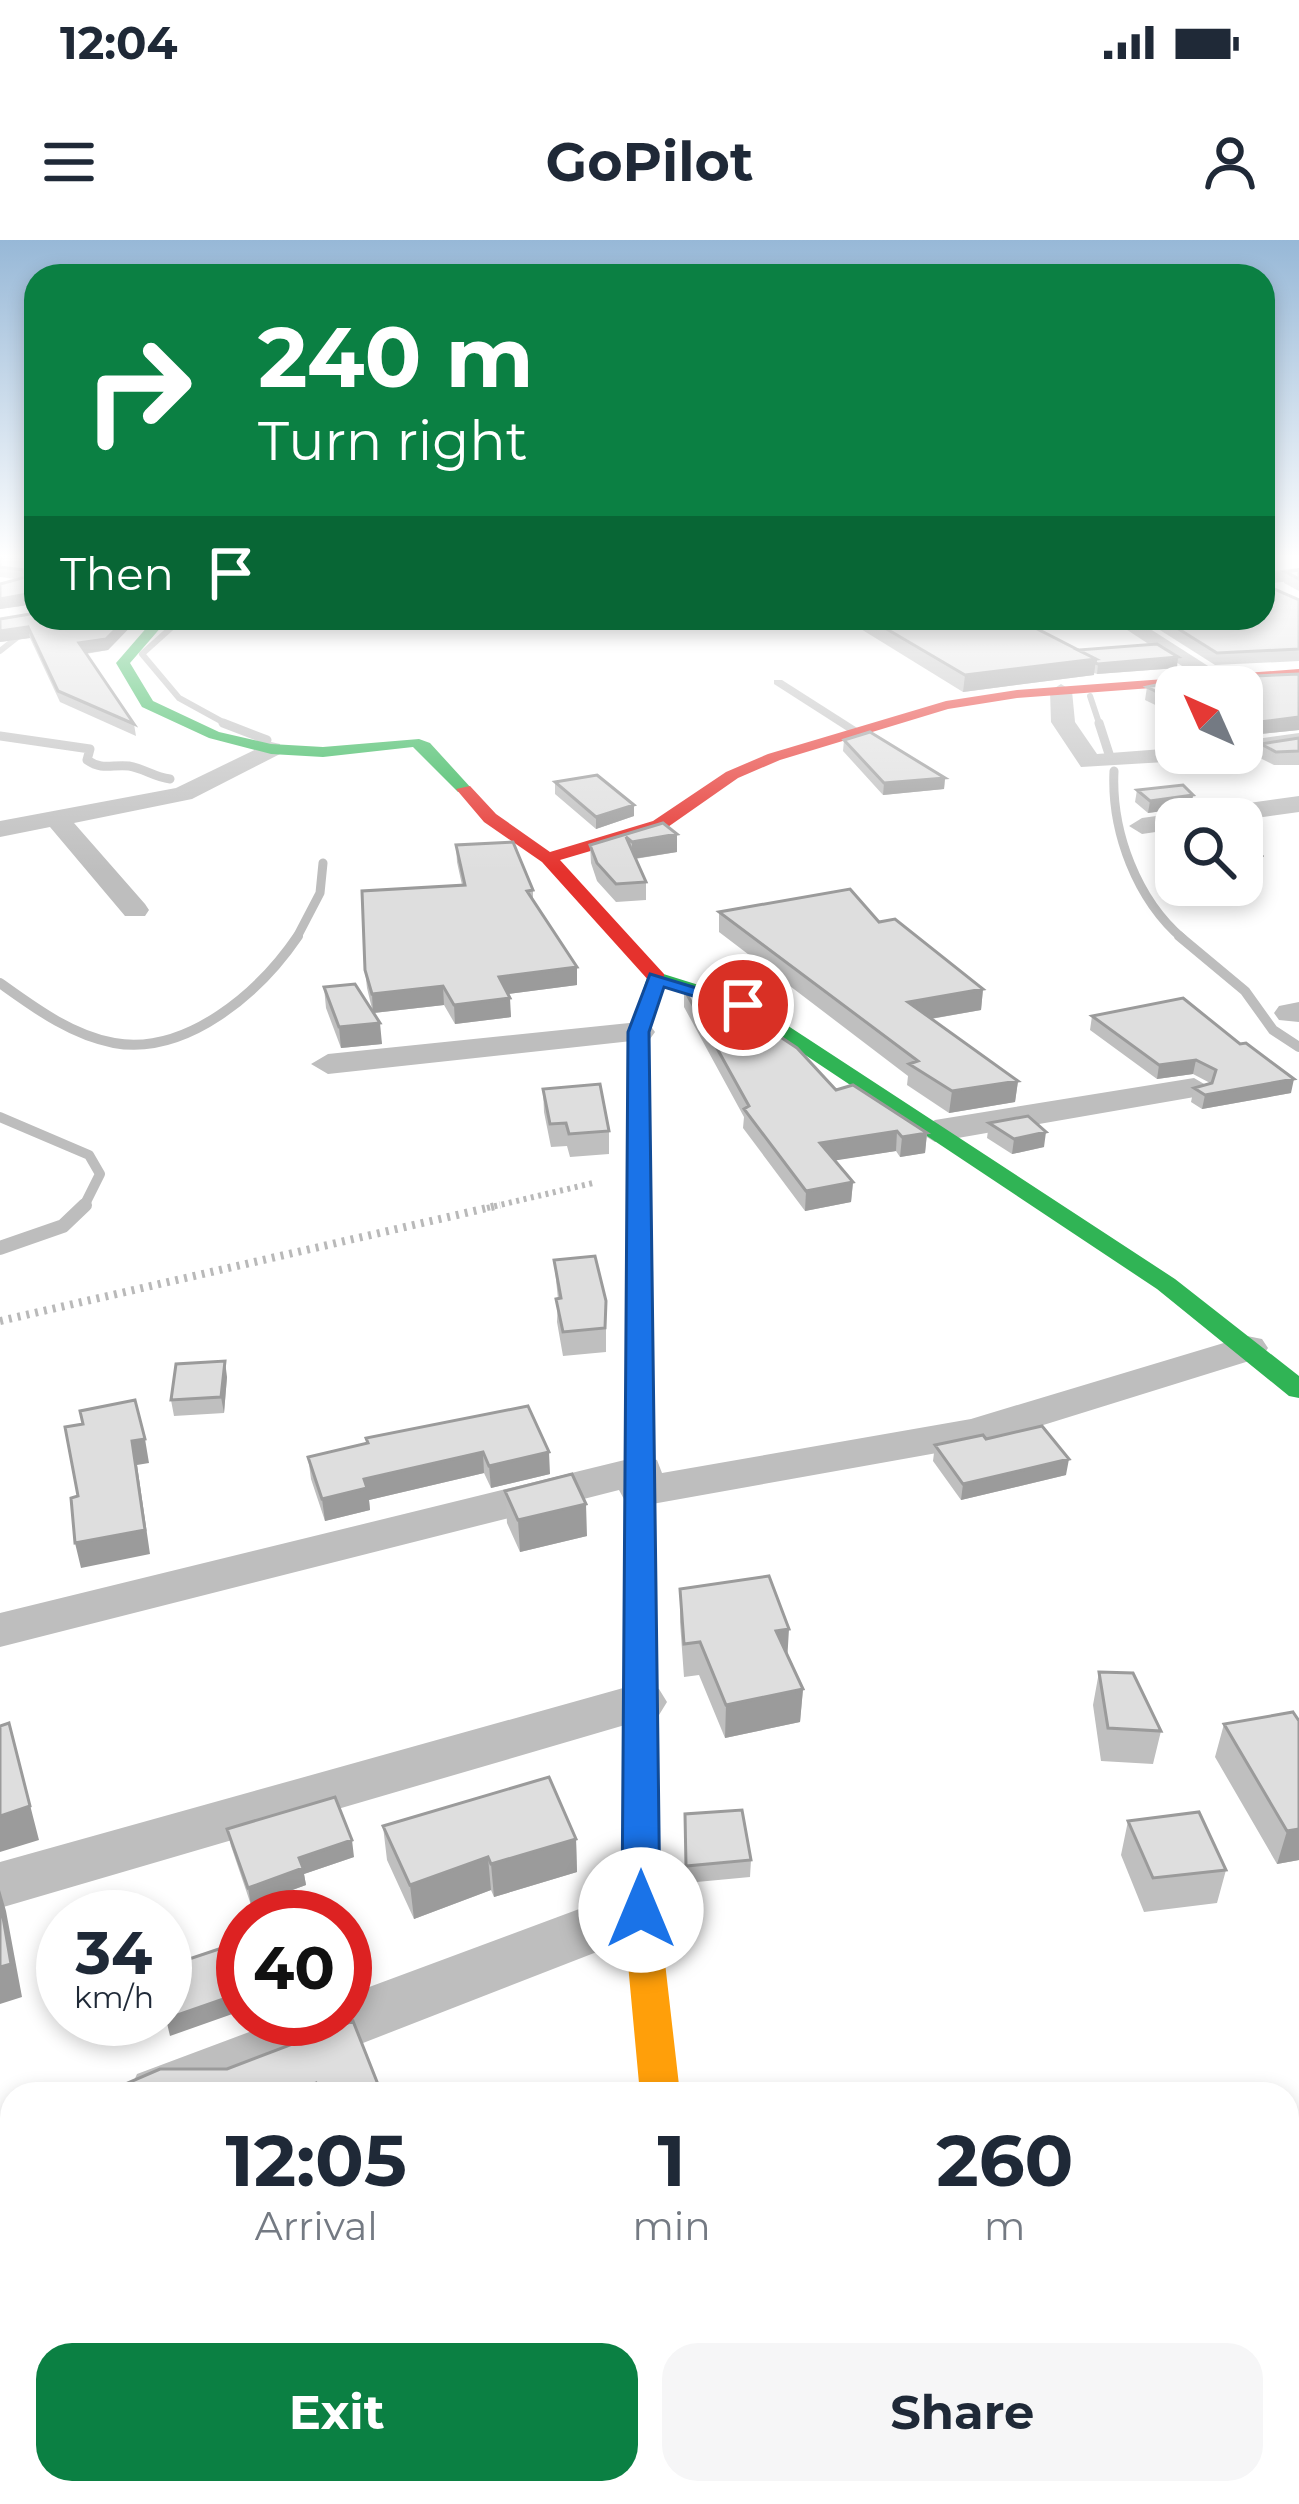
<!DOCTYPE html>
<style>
:root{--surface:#fff;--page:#f6f6f7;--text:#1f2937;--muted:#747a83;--accent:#0b8043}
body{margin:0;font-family:Montserrat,sans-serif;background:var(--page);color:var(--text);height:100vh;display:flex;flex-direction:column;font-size:45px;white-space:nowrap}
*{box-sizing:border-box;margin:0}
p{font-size:39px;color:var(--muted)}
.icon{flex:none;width:66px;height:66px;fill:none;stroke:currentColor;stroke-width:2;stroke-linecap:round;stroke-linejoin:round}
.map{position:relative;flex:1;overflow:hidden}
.details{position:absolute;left:0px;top:1842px;width:1299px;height:423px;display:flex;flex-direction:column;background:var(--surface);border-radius:36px 36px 0 0;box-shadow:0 6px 18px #0003}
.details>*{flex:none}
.hud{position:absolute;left:24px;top:24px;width:1251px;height:366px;border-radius:36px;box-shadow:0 6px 18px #0003;background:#0b8043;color:#fff;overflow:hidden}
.needle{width:78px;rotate:315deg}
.fabs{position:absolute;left:1155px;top:426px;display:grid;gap:24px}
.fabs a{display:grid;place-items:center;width:108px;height:108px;border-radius:24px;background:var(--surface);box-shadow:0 6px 18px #0003;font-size:60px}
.speed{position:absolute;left:36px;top:1650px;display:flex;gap:24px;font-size:60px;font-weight:700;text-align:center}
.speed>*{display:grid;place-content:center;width:156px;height:156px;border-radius:50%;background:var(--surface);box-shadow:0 6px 18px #0003;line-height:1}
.speed small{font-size:30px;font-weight:400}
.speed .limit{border:18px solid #d22;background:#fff;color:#111}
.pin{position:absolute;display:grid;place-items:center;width:102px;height:102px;color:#fff;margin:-51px;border:6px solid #fff;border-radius:50%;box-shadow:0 3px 12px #0007}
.me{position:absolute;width:132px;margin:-66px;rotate:0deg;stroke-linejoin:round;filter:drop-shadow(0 0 9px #0008)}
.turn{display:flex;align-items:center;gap:42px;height:252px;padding:0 36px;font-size:54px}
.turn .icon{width:156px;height:156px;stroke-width:2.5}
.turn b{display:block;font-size:84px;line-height:102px}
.then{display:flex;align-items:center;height:114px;padding:0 36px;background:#0003;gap:24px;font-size:45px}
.eta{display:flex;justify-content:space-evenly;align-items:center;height:204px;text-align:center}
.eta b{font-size:72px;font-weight:700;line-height:84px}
.primary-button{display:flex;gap:24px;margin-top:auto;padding:24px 36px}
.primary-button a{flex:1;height:138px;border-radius:36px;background:var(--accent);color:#fff;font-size:48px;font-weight:700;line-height:138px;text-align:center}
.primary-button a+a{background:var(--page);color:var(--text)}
.status{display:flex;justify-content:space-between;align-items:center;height:84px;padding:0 60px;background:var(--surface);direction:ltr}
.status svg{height:33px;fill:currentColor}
header{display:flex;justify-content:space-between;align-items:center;height:156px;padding:0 36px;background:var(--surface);font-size:54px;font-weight:700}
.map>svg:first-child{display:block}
</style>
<div class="status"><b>12:04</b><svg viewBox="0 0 49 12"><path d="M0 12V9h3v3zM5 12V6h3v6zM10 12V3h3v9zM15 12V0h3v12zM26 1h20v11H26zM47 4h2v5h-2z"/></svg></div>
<header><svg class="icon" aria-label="menu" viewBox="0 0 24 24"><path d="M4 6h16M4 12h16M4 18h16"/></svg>GoPilot<svg class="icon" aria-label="person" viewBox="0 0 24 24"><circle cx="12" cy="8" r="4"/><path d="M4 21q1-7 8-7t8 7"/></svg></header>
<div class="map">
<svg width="1299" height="2264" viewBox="0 0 1299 2264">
<rect width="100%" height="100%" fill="#fff"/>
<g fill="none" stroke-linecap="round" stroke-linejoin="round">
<path stroke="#bdbdbd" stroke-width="6" d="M182,378L142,414L179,458L230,486
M0,411L24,392
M1090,456L1100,486"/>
<path stroke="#bdbdbd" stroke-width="9" d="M223,483L267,500
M1099,483L1110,517
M0,496L90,509L87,520C103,531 112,524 129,526C143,528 154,537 170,539
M1114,531C1111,592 1137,660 1183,699
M296,699L320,653L323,623"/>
<path stroke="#bdbdbd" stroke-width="10" d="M1179,696L1245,751L1273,790L1299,807
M0,743C35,768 71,795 114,803C187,816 260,752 298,696
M0,877L89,915L100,934L83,968"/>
<path stroke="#bdbdbd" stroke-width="14" d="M0,1008L63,986L85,965"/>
<path stroke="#b9b9b9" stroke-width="6" stroke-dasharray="3 4.5" stroke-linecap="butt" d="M487,968L593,943"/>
<path stroke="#b9b9b9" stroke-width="8" stroke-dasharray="3 6" stroke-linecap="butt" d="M0,1081L500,965"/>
<path fill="#bebebe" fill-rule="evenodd" d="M774,440H782L862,491L852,494L774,444Z"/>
<path fill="#bebebe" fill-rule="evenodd" d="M1299,328V340L1263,344V332Z
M1109,378H1133L1230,440L1211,445Z
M1061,444L1072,451L1075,482L1097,514L1176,508V513H1211L1199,520L1081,527L1051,482L1050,451Z
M1299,493V507L1242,515L1233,513H1242V501Z
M271,502L280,504V514L192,559L74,583L145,664L149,670L145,676H125L50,587L0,597V581L176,548Z
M1299,556V572L1242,580L1176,579V589L1142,594L1129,586L1142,578Z
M1299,762V782L1279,780L1274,773L1279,766Z
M639,782L650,785L655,792L650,799L328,834L311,824L328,814Z
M1194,838L1211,848L1206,855L935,902L917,891L935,880Z
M1247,1096L1262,1099L1268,1108L1262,1117L976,1206L641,1266L625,1261L619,1250L0,1407V1373L641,1216L657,1220L662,1233L971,1179Z
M641,1443L659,1449L667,1462L659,1475L0,1668V1622Z
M641,1646L661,1653L670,1670L661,1687L232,1854H128L137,1834L284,1779H345V1756Z
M12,1880V1940L0,1945V1885Z
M12,2200V2253H42L36,2264H0V2205Z
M736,2253H810L813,2264H739Z"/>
<path fill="#30b455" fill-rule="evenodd" d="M155,378H169L130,423L153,461L219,492L271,504L323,507L419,499L430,503L472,549L458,552L413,507L323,517L271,514L209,498L142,467L116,423Z
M657,732L750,761L1175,1039L1299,1136V1158L1289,1156L1157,1049L736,769L664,747L649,792L650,884L647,889H631L629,792L647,738Z"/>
<path fill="#ff9f0a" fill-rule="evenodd" d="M639,877L650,884L659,1670L680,1854H640L623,1670L628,884Z"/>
<path fill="#e5322d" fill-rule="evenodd" d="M1299,429V437L1017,458L948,469L780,520L738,538L665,589L560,620L664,734V742H650L542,622L484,582L456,549L470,546L496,574L550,612L653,581L726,532L768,514L946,461L1017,450Z"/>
</g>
<path fill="#bfbfbf" d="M0,315H36V365L35,364L0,369V344L16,339L0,337Z
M1299,330V351L1284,343L1286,332Z
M1299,360V421L1215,425L1141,378H1263Z
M36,378H139L108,410L86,414L134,484L136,496L60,462L30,398L0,402Z
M856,378H1016L1078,410L1177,428L1097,434L1094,433V435L963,452L856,386Z
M1299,434V490L1242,496V447H1176V475L1145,460L1147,447L1183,439Z
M1299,498V525H1274L1258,517L1261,504Z
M844,500L945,538L944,549L883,555L843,511Z
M555,542L634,565V576L596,589L555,554Z
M1137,550L1193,555L1191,567L1148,573L1135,562Z
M663,583L677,594V612L635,619L646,642V660L616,662L597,641L591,623L590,605Z
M456,605L533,650V660L577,727V745L508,754L511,777L455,784L444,765L374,773L382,804L341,808L326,768L324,747L373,773L367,748L365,730L462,645L457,622Z
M719,672L879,682L983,749L981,770L931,779L1018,841L1015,862L949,873L907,845L908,836L719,692Z
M684,749L836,850L927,893L925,913L900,917L896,911L835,920L853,942L851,962L805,971L743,888L744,877L684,767Z
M1092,776L1291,853L1202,869L1191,862L1194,848L1212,844L1193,834L1157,839L1090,790Z
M543,849L609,891V914L570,917L567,906L551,907L544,872Z
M989,883L1044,907L1012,914L987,898Z
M554,1020L606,1061V1112L563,1116L557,1082L558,1059Z
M227,1137L224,1173L174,1176L171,1160Z
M528,1166L550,1234L491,1248L484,1233L369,1260L370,1270L325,1281L311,1239L308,1217L366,1204V1198Z
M935,1205L1066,1235L961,1260L933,1221Z
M505,1251L587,1296L520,1312L507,1283Z
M680,1349L787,1416L803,1449L800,1482L725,1498L699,1435L684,1437L680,1382Z
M1099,1432L1161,1491L1153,1524L1101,1521L1093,1465Z
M1299,1481V1620L1277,1624L1215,1517L1224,1484Z
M685,1574L751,1620L750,1637L686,1643Z
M1128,1581L1226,1630L1217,1663L1144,1672L1121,1615Z
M383,1586L576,1599L577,1632L494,1657L491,1650L414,1679L387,1620Z
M227,1589L354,1617L304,1634L306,1645L251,1665L231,1606Z
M1299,2121V2208L1287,2186V2144L1296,2122Z"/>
<path fill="#9b9b9b" d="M33,353L35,364L0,369V359Z
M127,378H139L108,410L81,414L79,403Z
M28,387L30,398L0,402V391Z
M1178,417L1177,428L1097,434L1098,424Z
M1096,419L1094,435L963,452L965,435Z
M1299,477V490L1242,496L1244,484Z
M945,538L944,549L883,555L884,543Z
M1193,555L1191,567L1148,573L1150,561Z
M634,565V576L596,589V577Z
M677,594V612L632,619V602Z
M1262,616L1260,628L1240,651L1242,638Z
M577,727V745L500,755L499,737Z
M443,746L444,765L373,773L372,754Z
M983,749L981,770L906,783L908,762Z
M510,758L511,777L455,784L454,765Z
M380,783L382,804L341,808L339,787Z
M1196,820L1193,834L1157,839L1159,825Z
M1294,839L1291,853L1202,869L1205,855Z
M1018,841L1015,862L949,873L952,851Z
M897,891L896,911L819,923L820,903Z
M1046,892L1044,907L1012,914L1014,899Z
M927,893L925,913L900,917L902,897Z
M853,942L851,962L805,971L806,951Z
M225,1121L227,1137L224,1173L221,1157Z
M145,1199L149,1223L137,1225L150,1314L81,1328L75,1303L132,1201Z
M483,1212L484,1233L369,1260L370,1270L325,1281L322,1259L364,1239Z
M549,1212L550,1234L491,1248L489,1226Z
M1069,1219L1066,1235L961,1260L963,1244Z
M586,1264L587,1296L520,1312L518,1280Z
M789,1389L787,1422L776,1391Z
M803,1449L800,1482L725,1498L726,1465Z
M9,1483L39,1600L0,1612V1576Z
M1299,1589V1620L1277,1624L1287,1591Z
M576,1599L577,1632L494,1657L491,1624Z
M352,1600L354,1617L304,1634L306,1645L251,1665L248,1648L299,1618Z
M488,1617L491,1650L414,1679L410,1645Z
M0,1650L6,1671L22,1757L0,1764Z
M235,1755L238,1772L170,1796L166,1779Z
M316,1843L318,1854H292Z
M379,1847L380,1854H361Z
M12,1983V2017L0,2023V1989Z
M12,2138V2177L0,2183V2144Z
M48,2253H56L61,2264H48Z"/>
<path fill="#dedede" stroke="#9b9b9b" stroke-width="3" d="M0,315H36V359L33,353L0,359V344L26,337L23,330L0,327Z
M1299,330V339L1286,332Z
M1263,344L1299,360V409L1217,413L1161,378H1263Z
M36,373V378H127L106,399L79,403L134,484L58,451L28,387L0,391V379Z
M868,378H1016L1096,419L965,435Z
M1157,404L1178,417L1098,424L1095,423L1096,419L1078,410Z
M1299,434V477L1244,484L1242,488V447H1176V461L1147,447L1183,439Z
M870,492L945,538L884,543L844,500Z
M1299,498V511L1276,512L1261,504Z
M597,535L634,565L596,577L555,542Z
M1183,545L1193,555L1150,561L1137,550Z
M1183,572H1213L1221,579H1177Z
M663,583L677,594L632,602L626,597L646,642L616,644L597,623L590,605Z
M1242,598L1262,616L1242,638Z
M513,602L533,650L527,651L577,727L499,737L510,758L454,765L443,746L372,754L365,730L362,651L465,645L456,605Z
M850,649L879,682L895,679L983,749L908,762L1018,841L952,851L909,824L918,821L719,672Z
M355,744L380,783L339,787L324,747Z
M684,749L725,760L797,808L836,850L853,845L927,893L902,897L897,891L820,903L853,942L806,951L744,869L749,866Z
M1183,758L1240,804L1246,803L1294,839L1205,855L1194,848L1212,843L1216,830L1196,820L1159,825L1092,776Z
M600,844L609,891L569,894L566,883L550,884L543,849Z
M1028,876L1046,892L1014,899L989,883Z
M595,1016L606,1061L605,1088L563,1092L556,1059L561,1058L554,1020Z
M225,1121L221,1157L171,1160L176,1124Z
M135,1160L145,1199L132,1201L145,1290L75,1303L71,1258L78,1256L65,1187L83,1184L80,1171Z
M528,1166L549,1212L489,1226L483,1212L364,1239L367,1248L322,1259L308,1217L368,1203L366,1198Z
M1042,1186L1069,1219L963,1244L935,1205L983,1195L986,1199Z
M572,1234L586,1264L518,1280L505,1251Z
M769,1336L789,1389L776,1391L803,1449L726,1465L700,1402L684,1404L680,1349Z
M1099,1432L1133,1433L1161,1491L1108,1488Z
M1293,1472L1299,1481V1589L1287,1591L1224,1484Z
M9,1483L30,1566L0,1576V1486Z
M549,1537L576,1599L491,1624L488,1617L410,1645L383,1586Z
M335,1557L352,1600L299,1618L303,1628L248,1648L227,1589Z
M742,1570L751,1620L686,1626L685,1574Z
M1199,1572L1226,1630L1153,1638L1128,1581Z
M0,1660L11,1724L0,1727Z
M222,1708L235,1755L166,1779L165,1727Z
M353,1781L379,1847L361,1854H320L316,1843L292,1854H110L109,1851L160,1829H227Z
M12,1911V1983L0,1989V1916Z
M12,2054V2138L0,2144V2060Z
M12,2241V2253H48V2264H0V2244Z
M961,2253H1149L1155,2264H937Z"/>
<linearGradient id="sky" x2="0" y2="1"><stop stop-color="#97b8d7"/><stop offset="0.5" stop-color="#fff"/><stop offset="1" stop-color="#fff" stop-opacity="0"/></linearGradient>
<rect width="1299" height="632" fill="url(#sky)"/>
<path fill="#1a73e8" stroke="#114b97" stroke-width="3" d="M650,734L753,765L743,771L664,747L649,792L660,1670L654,1681L641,1685L628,1681L622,1670L628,792Z"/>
</svg>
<div class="fabs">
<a><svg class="needle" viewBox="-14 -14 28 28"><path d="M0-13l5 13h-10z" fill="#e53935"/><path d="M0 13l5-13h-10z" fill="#747a83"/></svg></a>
<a><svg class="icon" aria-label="search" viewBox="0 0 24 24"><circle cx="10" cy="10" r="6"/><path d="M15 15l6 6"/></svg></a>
</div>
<div class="speed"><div>34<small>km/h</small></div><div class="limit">40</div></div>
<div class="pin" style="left:743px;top:765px;background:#d93025"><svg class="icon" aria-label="arrive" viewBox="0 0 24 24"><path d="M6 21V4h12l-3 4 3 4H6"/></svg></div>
<svg class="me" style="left:641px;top:1670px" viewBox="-20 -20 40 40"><circle r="19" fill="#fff"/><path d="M0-13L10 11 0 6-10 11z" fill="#1a73e8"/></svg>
<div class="hud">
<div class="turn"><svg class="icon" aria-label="right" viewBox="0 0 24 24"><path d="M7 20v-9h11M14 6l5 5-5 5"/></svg><div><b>240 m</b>Turn right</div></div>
<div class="then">Then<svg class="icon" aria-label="arrive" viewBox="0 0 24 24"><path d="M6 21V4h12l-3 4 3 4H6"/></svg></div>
</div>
<section class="details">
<div class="eta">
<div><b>12:05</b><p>Arrival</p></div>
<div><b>1</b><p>min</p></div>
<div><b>260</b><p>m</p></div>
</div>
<div class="primary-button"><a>Exit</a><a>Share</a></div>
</section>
</div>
